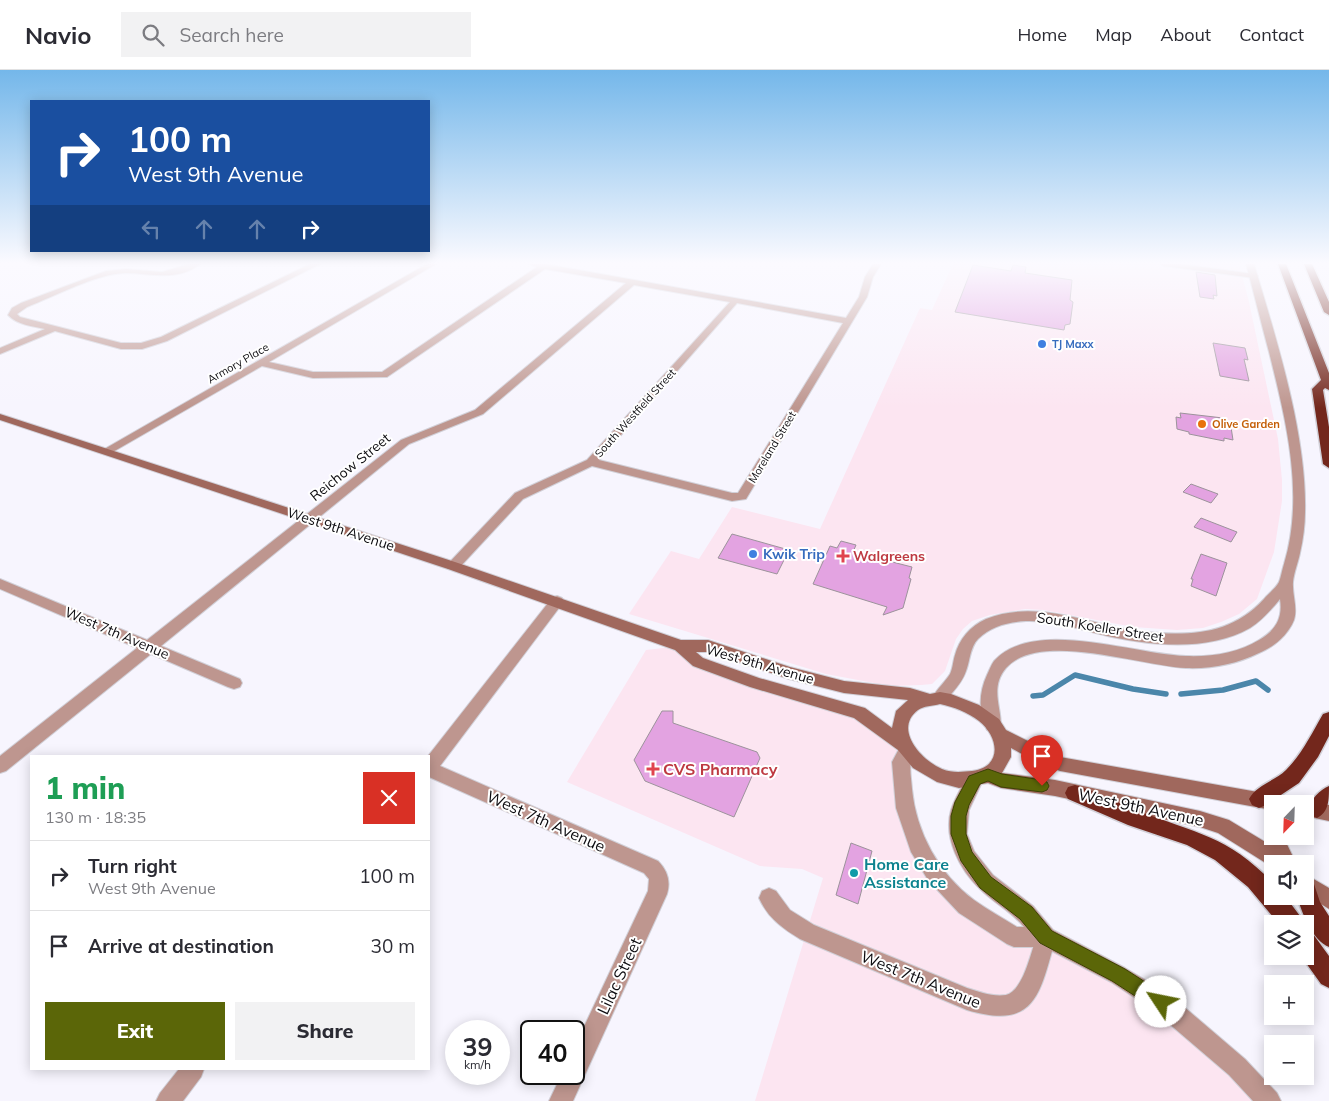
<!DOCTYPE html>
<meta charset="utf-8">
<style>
:root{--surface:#fff;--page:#f2f2f3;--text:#2b2b33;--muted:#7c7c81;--line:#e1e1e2;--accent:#5b6608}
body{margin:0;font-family:Mulish,sans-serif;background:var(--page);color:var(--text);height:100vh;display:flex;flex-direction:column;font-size:19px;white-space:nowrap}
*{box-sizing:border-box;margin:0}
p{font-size:16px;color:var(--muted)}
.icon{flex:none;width:28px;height:28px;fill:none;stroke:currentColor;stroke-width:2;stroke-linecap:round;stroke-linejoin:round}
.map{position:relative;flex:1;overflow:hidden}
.details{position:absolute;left:30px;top:685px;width:400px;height:315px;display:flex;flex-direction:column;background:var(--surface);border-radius:0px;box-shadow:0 2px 12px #0003}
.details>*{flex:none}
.guide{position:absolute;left:30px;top:30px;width:400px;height:152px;border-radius:0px;box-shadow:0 2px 12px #0003;background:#1a4fa0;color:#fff;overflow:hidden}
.needle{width:32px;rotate:203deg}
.buttons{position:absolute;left:1264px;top:725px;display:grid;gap:10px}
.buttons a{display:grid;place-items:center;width:50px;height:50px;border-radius:0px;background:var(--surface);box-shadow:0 2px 12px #0003;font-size:25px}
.speed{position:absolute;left:445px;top:950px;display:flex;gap:10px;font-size:25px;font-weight:700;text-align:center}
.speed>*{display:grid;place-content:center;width:65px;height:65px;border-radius:50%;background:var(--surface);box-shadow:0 2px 12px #0003;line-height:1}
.speed small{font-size:12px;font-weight:400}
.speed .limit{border:2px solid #111;border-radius:8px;background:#fff;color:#111}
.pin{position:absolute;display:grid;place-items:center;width:42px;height:42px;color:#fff;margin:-51px -21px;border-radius:50% 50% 50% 0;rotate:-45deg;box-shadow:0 0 5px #0007}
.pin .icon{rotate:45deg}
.me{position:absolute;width:55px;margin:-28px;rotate:304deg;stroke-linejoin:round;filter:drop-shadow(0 0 4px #0008)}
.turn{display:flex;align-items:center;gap:18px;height:105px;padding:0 15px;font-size:22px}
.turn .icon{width:65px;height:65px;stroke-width:2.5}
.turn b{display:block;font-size:35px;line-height:42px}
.lanes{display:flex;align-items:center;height:48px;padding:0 15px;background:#0003;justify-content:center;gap:25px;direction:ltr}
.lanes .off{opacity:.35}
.round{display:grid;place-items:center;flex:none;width:52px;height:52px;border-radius:0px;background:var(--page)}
.overview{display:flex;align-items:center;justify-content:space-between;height:85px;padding:0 15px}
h1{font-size:30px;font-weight:800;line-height:38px;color:#1e9e55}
.primary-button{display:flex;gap:10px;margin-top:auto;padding:10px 15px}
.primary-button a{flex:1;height:58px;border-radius:0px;background:var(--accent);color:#fff;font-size:20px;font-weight:800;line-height:58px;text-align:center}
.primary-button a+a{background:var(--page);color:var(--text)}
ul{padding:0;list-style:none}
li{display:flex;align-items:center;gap:15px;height:70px;padding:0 15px;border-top:1px solid var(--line)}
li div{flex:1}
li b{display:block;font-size:19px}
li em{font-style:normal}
header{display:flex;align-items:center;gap:30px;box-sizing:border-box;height:70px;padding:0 25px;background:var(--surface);border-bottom:1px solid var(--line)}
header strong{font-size:24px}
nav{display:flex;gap:28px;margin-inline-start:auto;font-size:18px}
.search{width:350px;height:45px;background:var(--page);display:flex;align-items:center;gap:12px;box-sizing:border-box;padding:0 18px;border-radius:0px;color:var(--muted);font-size:19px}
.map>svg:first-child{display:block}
</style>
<header>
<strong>Navio</strong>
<div class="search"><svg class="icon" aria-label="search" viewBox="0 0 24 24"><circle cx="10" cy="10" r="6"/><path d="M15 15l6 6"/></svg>Search here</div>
<nav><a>Home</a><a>Map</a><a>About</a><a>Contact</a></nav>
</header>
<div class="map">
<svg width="1329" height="1031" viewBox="0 0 1329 1031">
<rect width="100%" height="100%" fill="#f7f5fe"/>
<path fill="#fce5f1" d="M953,194H1239L1249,232L1278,369L1282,410V431L1274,482L1257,529L1239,544L1221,552L1203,558L1177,560L1133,557L1044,540L1025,539L990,545L972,551L963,559L956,569L945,601L932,614L921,615L890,616L826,604L629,544L671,481L699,489L732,437L820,459L920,238L932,240Z
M680,576L698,592L836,635L902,674L908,751L966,836L1118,905L1269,1031H755L823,808L802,799L760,796L567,712L646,580Z"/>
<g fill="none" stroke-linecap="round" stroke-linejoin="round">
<path stroke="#4b86aa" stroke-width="5.5" d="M1181,624L1223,620L1256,611L1268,620
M1033,626L1043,625L1075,605L1133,619L1166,624"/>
</g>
<path fill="#e3a3e1" stroke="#9c939b" d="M973,195L1011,201L1013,195L1026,197L1025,203L1072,210L1070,230L1073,232L1070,254L1065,255L1064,260L955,242Z
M1196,202L1215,205L1217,226L1213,225L1214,229L1200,227Z
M1213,273L1245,278L1248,290L1244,289L1249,311L1220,306Z
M1180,343L1223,348L1224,351L1227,352L1228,357H1231L1233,370L1224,368V371L1189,364V362L1177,359L1176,347L1181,348Z
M1191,414L1218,424L1211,433L1183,422Z
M1201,448L1237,462L1231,472L1194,457Z
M732,464L789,480L777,504L718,488Z
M841,471L856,475L853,482L912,497L909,508L911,509L903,538L883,545L887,537L813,514L830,476L837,478Z
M1201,484L1227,493L1216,526L1191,516L1193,509H1191Z
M662,641H673V653L757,682L760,688L734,747L645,711L634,690Z
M851,773L872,781L858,834L836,825Z"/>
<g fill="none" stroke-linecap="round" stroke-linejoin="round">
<g stroke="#d1d0d8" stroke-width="2">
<path id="minor" d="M189,194H200C178,212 151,203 125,203C96,204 55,226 27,237L17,244L20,247L121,273H141L161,267L310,194H320L167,271L142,279H121L55,261L0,284V278L45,259C33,256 17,255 8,245L12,238L21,233L106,201L126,199L162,202Z
M427,194H436L269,292L313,302H382L537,197L529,194H545L846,248L859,227L865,207L873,194H881L873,207L867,227L746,429L732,431L592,396L523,429L458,499H448L446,496L515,423L587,390L730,232L634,215L483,344L409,374L161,576L240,609L242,613L240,617L234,619L228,617L151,584L6,701L0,703V686L137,578L0,519V509L147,570L401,370L475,340L626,213L545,199L387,307L313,308L262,296L111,383L107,384L101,381ZM737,233L843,253L738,423H732L599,390Z
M1160,194H1180L1254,204L1258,206L1254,208L1164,196Z
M557,526L562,528L564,531L562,534L440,696L658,791C667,800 671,811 667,824L573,1031H549L562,1004H574V978L648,821L649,809L644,803L429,707L428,686L552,528Z
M769,818L776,821L790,840L814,855L967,918C979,922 993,927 1006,925C1025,920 1032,876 1039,860L1046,857L1053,860L1056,867C1040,922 1037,961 967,940L800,869C782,858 768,848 759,828L762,821Z
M179,999H204L201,1007L183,1031H156L160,1023Z"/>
</g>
<g stroke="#d1d0d8" stroke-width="2">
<path id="tertiary" d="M1246,194H1254C1276,268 1307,365 1305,442C1305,455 1303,470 1300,483C1298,493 1294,502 1293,512C1292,525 1298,538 1294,550C1288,565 1274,577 1259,583C1237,594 1211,599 1186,598C1141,596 1039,560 1006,598C987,620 1006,645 999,660L993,662L987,660C978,642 979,622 987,605C989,601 991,595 994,591C1033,547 1136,585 1186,586C1211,587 1238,583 1259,570C1276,560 1283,548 1280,529C1271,540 1262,550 1250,558C1210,581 1155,576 1112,567C1084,561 1055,550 1026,551C1008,552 991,556 978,569C970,577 970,591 966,601C963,610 958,616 952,623C946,631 944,636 934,632L932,628C937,619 945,612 950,604C953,598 953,591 955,585C959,570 970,556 986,549C1038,528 1092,556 1145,562C1190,566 1231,565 1264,529C1268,524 1276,518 1279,512C1281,507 1282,500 1284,494C1305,425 1286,350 1269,282C1261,253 1254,223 1246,194Z
M906,675L912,677L914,682C908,695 911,705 912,719C916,762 939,804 974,830C988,840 1003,848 1017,857H1024C1012,842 994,833 980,819C960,800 943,768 951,740C955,728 962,716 968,705L974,702L980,705L983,710L969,740L967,764L974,781L993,805L1033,836L1053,860L1125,898L1169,924L1245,989L1277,1023L1281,1031H1253L1229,1005L1153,940L1111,912L1044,877H1014L1007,874L959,843L928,810L911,782L896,738L892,692L900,677Z"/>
</g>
<g stroke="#d1d0d8" stroke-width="2">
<path id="secondary" d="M0,344L458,493L681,570H708L790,597L844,611L910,618L930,624L940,622L951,624L979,635L999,649L1006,660L1060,687L1281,726L1287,728L1290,734H1272V740L1060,701L1037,692L1011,678V687L1002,703L1055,710L1200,741L1229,750L1267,773L1265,766L1267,760L1272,758V766H1283L1296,793L1272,794V797L1218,763L1200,757L1055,726L1001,718L988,713L959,718L937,712L913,698L898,680L854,648L750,617L693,596L675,580L448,499L0,350ZM696,582H708L789,609L844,623L908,630L896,641L892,658L865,638L759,608L703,588ZM940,634C954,637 967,642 979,651C999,667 1003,697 972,701C961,702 952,703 942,699C921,690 893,659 918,640C923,636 933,636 940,634Z
M1305,730L1329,735V751L1305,746V734H1298Z
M1305,804L1329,818V839L1305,824Z"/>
</g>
<g stroke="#d1d0d8" stroke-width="3">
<path id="motorway" d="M1278,194H1286L1329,303V320L1325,318L1323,320L1329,357V398L1323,394L1312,319L1321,310Z
M1304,194H1312L1329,232V245L1324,242Z
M1329,642V666L1318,687L1299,713L1266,735L1259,738L1252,735L1249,729C1256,715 1275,711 1286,700C1302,684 1312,663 1323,644Z
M1075,715C1097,722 1117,733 1139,741C1195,763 1228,766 1272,812V826H1285L1300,846L1303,854H1279L1248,817L1215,790L1187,775L1128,755L1068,729L1065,723L1068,717Z
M1329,716C1329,730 1329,742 1317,748L1310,745L1307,739C1312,729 1319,720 1329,716Z
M1305,808L1313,811L1320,832L1329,846V877C1312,870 1302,843 1297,826H1305Z
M1305,861L1313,864L1329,886V918L1321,914L1301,886H1305Z"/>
</g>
<use href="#minor" fill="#be968f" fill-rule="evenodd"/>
<use href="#tertiary" fill="#be968f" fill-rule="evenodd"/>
<use href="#secondary" fill="#a0685d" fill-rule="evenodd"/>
<use href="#motorway" fill="#73271c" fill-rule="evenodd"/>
</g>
<linearGradient id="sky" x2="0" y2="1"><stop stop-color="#74b7ea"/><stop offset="0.57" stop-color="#fbfaff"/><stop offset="1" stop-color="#fbfaff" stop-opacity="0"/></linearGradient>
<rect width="1329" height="338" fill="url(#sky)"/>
<path fill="#5b6608" stroke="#3b4205" d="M988,699L1002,704L1042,710L1047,712L1049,716L1047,720L1042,722L1001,717L988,711L980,714L969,735L966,746V764L972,782L991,807L1032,837L1052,861L1125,899L1167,926L1170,932L1167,939L1161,941L1155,939L1112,911L1040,873L1020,849L980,818L961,791L951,764V746L955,732L969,706Z"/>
<g fill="#3f7fe0" stroke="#fff" stroke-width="2">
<circle cx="1042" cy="274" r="5"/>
<circle cx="753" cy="484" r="5"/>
</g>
<circle fill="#e8710a" stroke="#fff" stroke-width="2" cx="1202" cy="354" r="5"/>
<g fill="#e0444e" stroke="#fff" stroke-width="2">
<path d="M840.5 478.5h5v5h5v5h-5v5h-5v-5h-5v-5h5z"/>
<path d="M650.5 691.5h5v5h5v5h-5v5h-5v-5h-5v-5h5z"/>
</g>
<circle fill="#0f9aa8" stroke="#fff" stroke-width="2" cx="854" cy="803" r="5"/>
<g text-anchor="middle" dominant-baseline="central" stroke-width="4" stroke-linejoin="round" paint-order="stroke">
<g font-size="11" font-weight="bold" fill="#366cbe" stroke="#fff" text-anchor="start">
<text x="1052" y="274">TJ Maxx</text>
</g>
<g font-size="11" fill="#0c0b0f" stroke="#fff">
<text transform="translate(238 293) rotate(-30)">Armory Place</text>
<text transform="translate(635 343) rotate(-48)">South Westfield Street</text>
<text transform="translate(772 377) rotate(-59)">Moreland Street</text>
</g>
<g font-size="11" font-weight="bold" fill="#c56008" stroke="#fff" text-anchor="start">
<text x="1212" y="354">Olive Garden</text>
</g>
<g font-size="14" fill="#0c0b0f" stroke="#fff">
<text transform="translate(350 397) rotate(-39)">Reichow Street</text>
<text transform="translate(341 459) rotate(18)">West 9th Avenue</text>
<text transform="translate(1100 557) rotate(9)">South Koeller Street</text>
<text transform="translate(117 563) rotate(23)">West 7th Avenue</text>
<text transform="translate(760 594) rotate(16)">West 9th Avenue</text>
</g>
<g font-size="14" font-weight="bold" fill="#366cbe" stroke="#fff" text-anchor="start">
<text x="763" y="484">Kwik Trip</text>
</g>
<g font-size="14" font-weight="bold" fill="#be3a42" stroke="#fff" text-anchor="start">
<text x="853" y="486">Walgreens</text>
</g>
<g font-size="16" font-weight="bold" fill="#be3a42" stroke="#fff" text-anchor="start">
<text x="663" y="699">CVS Pharmacy</text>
</g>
<g font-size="16" fill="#0c0b0f" stroke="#fff">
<text transform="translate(1141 737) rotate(12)">West 9th Avenue</text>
<text transform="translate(546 751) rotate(24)">West 7th Avenue</text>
<text transform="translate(619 906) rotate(-65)">Lilac Street</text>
<text transform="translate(921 909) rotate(22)">West 7th Avenue</text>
</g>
<g font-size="16" font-weight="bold" fill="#0d838f" stroke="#fff" text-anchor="start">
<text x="864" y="794">Home Care<tspan x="864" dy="18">Assistance</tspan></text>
</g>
</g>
</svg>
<div class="buttons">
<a><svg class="needle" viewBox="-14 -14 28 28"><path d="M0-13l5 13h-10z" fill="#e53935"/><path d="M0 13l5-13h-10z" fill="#7c7c81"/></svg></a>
<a><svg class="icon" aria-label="sound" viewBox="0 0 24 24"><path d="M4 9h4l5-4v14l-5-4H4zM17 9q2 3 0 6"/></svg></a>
<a><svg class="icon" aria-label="layers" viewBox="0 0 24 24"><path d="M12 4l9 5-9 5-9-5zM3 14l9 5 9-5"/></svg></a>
<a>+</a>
<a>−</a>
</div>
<div class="speed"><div>39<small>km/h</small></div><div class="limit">40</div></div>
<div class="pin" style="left:1042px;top:716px;background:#d93025"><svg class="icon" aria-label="arrive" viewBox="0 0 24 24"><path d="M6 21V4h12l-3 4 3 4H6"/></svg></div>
<svg class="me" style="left:1161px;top:932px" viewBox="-20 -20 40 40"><circle r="19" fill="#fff"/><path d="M0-13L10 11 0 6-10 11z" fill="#5b6608"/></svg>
<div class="guide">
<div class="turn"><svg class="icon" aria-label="right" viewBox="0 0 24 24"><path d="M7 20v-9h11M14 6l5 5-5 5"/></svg><div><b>100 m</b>West 9th Avenue</div></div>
<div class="lanes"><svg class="icon off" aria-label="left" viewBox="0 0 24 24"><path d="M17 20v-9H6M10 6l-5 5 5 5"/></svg><svg class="icon off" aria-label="ahead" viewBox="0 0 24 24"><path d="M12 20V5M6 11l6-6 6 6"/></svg><svg class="icon off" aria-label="ahead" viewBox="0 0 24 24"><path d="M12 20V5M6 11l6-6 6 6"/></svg><svg class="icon" aria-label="right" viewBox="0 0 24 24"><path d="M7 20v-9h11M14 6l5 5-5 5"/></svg></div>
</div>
<section class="details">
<div class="overview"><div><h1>1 min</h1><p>130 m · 18:35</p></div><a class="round" style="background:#d93025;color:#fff"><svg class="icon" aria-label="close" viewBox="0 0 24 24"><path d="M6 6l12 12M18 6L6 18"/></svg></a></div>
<ul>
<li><svg class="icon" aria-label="right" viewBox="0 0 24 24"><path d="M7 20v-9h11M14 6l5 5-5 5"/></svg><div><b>Turn right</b><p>West 9th Avenue</p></div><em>100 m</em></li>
<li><svg class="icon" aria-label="arrive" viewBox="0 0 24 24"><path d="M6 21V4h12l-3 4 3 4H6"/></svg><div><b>Arrive at destination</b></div><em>30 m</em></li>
</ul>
<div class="primary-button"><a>Exit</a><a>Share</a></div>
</section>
</div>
